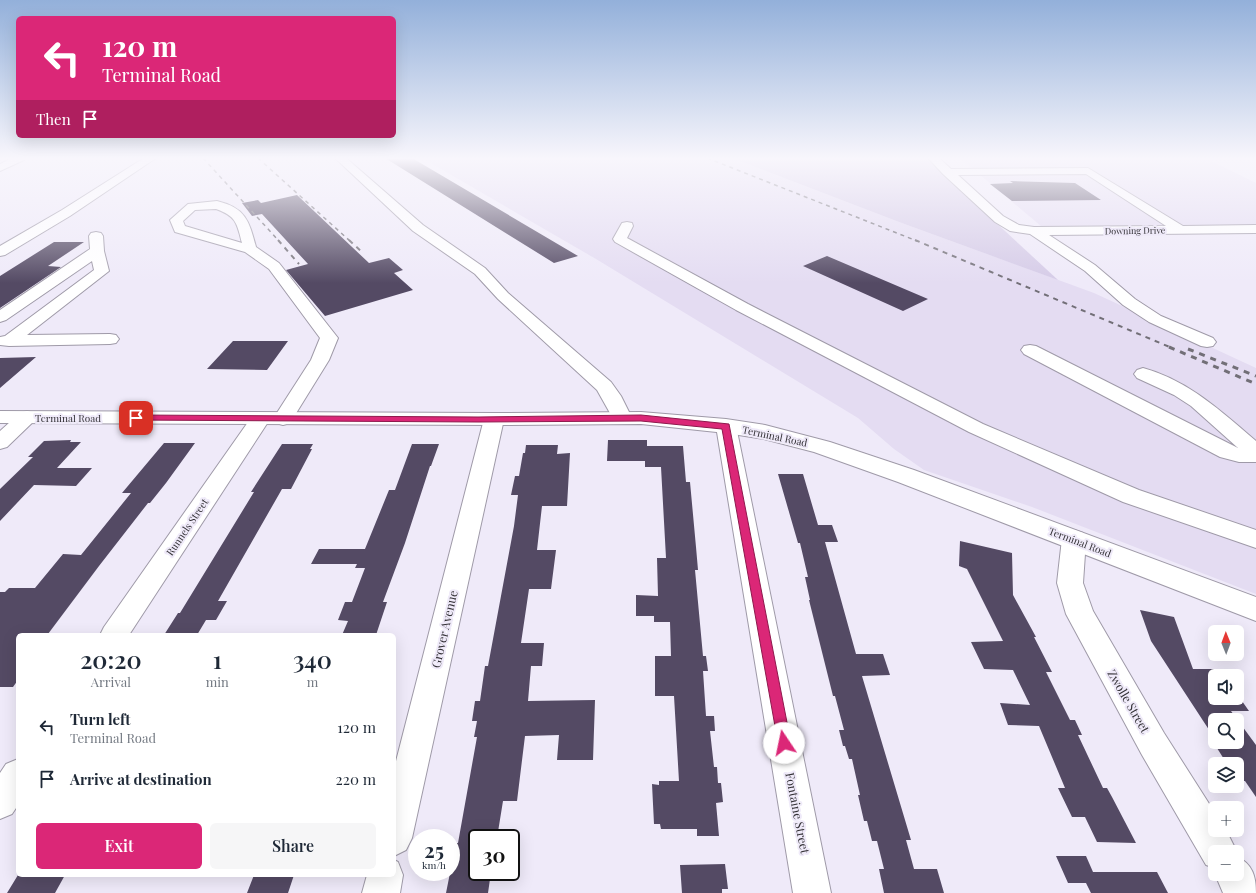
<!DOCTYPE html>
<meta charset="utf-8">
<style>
:root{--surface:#fff;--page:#f6f6f7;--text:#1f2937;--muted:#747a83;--accent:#db2777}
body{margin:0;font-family:"Playfair Display",serif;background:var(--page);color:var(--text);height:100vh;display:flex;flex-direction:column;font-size:15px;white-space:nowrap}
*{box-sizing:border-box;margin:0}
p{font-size:13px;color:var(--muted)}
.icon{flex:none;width:22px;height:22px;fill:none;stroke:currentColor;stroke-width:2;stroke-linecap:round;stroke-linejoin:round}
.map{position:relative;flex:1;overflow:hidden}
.side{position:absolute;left:16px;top:633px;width:380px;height:244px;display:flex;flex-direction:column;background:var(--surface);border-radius:6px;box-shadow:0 4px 16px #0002}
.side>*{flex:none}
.hud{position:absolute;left:16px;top:16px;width:380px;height:122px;border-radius:6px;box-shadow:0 4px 16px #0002;background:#db2777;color:#fff;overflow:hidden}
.needle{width:26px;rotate:359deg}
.tools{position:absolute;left:1208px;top:625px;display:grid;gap:8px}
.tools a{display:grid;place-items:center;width:36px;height:36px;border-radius:6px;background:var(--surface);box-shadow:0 4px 16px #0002;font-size:20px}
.speed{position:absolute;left:408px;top:829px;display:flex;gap:8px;font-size:20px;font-weight:700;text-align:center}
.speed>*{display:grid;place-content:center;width:52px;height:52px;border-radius:50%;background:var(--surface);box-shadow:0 4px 16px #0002;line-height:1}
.speed small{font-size:10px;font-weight:400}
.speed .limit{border:2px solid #111;border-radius:6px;background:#fff;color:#111}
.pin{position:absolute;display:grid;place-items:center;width:34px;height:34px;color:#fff;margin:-17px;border-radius:8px;box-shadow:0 2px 6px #0006}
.me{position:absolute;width:44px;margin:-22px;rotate:349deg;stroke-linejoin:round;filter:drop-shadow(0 0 3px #0008)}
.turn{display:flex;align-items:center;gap:14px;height:84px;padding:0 20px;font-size:18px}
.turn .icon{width:52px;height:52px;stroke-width:2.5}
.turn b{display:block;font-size:28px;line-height:34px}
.then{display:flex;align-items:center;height:38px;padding:0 20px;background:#0003;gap:8px;font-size:15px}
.eta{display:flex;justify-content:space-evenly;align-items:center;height:68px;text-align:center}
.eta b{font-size:24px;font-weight:600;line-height:28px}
.button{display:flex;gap:8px;margin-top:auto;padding:8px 20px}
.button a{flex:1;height:46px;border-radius:6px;background:var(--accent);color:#fff;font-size:16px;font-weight:600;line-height:46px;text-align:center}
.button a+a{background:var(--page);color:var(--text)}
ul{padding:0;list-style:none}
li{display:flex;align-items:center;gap:12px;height:52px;padding:0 20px}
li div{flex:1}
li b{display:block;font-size:15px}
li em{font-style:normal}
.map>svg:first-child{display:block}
</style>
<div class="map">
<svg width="1256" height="893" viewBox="0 0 1256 893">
<rect width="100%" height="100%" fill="#efeaf9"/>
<path fill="#e4dcf2" d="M422,158H732L899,222L1094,293L1256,368V594L1032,507L924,470L894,449L858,418L596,259Z
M960,158H1205L1256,183V225L1041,226Z"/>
<path fill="#d5cbe7" d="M732,158H926L1058,280L899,222Z"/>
<path fill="#544a64" d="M385,158H412L578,256L554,263Z
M1010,181L1075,183L1101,200L1012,201L990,184L1013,183Z
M297,195L369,263L389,258L403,270L394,273L413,290L325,316L286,270L308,264L262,214L252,216L242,203L258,200L261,203Z
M54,242H84L48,266L61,267L0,308V276Z
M827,256L928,299L903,311L803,266Z
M233,341H288L267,370L207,369Z
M36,357L0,388V358Z
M71,440L70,442H81L57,468H92L76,486L34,485L0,521V489L33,457H28L44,441Z
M608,440H647V446H683L686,482H690L696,547L698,570H695L703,656H706L708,671H703L706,716H714L715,731H710L714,767H717L718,783H721L723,802L716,803L719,836H697V829H661L660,824H654L652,784L659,785V781H679L674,696H655V656H671L670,622H654V616H636V595L658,596L657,558H666L661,467H645V461H607Z
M164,443H195L166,483L150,503H148L99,566L48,634H18V680L13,687H0V592H5L9,588H35L63,554L81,555L131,493H122Z
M282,444H313L310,449H312L291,489H282L218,601H227L216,620H206L197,635H164L178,613H180L254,492H251Z
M412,444H439L431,466H430L405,543L383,602H387L376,635H342L348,621L338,620L345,602H352L365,568H355L357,564H311L319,549H365L389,490H395Z
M526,445H558L557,454L570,453L567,506H542L537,550H556L551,589H529L521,643H544L542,666H531L528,701L595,700L593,760H557L559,735L525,736L517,801H503L497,838H477V872H491L488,893H446L456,843H458L477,737H474L477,721H472L475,701H480L485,666H488L514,526L518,495H511L515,476H519L523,453H525Z
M778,474H803L818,525H832L838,542H825L856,654H883L890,675L862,676L911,840H906L914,869H937L944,893H884L879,869H884L877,841H872L867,821H864L858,795H860L852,759H849L845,746H843L839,730H844L835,696H833L809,600H810L805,577H808L800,543H798Z
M960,541L1012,553L1013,595L1036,637H1034L1052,672H1046L1070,720H1075L1082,735H1078L1103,788H1107L1112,797L1136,843L1097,842L1085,817H1072L1058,788H1065L1039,726L1008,725L1000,703L1030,705L1013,670L984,669L971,642L1003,641L967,569L959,566Z
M1140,610L1174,617L1193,669H1219L1224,676H1215V698H1237V694L1249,711H1231L1256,745V797L1245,781H1242L1237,774V764H1227L1217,748H1221L1217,742H1237V720H1215V739L1151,641Z
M1056,856H1086L1093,872H1157L1168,893H1091L1086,883H1068Z
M725,864L728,889H722V893H682L680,865Z
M18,875H65L55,893H7Z
M254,875H294L288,893H247Z"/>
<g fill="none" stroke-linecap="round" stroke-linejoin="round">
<g stroke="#9f9aa8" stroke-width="2">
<path id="minor" d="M12,158H25L24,160L0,171V164Z
M144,158H156L70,216L5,255L0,256V246L62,210Z
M335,158H346L423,225L485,268L508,293L611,382L621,396L632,418L629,422L622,424L615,422L597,390L498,299L475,274L413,231Z
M928,158H939L951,169L1088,168L1183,226L1256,225V233L1049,235L1095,265L1135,299L1161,316L1213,338L1216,342L1213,346L1207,347L1201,346L1149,322L1123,305L1085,271L1030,234L1010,231L995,222L943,174ZM1086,174L1166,226L1034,227L1019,225L1003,216L958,175Z
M217,201C246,208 249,221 256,247L279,263L338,338L329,360L290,423L283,425L276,423L273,419L311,360L320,338L269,269L245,252L175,232L170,220L188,204ZM216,209C236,216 237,223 242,243L185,226L183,221L195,210Z
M627,222L632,223L633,226L627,238L748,304L983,424L1139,490L1256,530V548L1123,502L969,432L736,310L615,242L613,239L622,223Z
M96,232L101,233L103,236L104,251L109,271L27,335L110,334L116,335L119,339L116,343L110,344L9,346L0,345V337L5,336L94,270L92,261L6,320L0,322V310L90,249L89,236L91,233Z
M1030,345L1036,346L1238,448L1191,406L1174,395L1137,378L1134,374L1137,370L1143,368C1188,380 1222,412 1256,441V462H1239L1220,457L1024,354L1021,350L1024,346Z
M27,411L34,413L37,417L34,421L7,447L0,449V431L20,413Z
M260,413L267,415L270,419L129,635H100L104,627L253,415Z
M494,413L501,415L504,419L412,838L406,850L394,856V769L484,419L487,415Z
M726,420L733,422L736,426L831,893H793L716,426L719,422Z
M1074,530L1083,533L1086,539L1083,583L1093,611L1164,733L1215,813V830H1226L1237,852H1215V868L1206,865L1142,755L1066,614L1057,583L1062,539L1065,533Z
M18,759V805L12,814L0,819V773L6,764Z
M1237,857C1253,864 1256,877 1256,893H1223L1215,874V873L1237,874Z
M394,860L398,862L403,875L400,893H362L367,875H394Z"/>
</g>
<g stroke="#9f9aa8" stroke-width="2">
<path id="major" d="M0,411L494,413L641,412L726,419L765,425L830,442L914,470L1256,597V621L898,482L814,452L764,439L726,433L641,424L494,425L0,423Z"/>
</g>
<use href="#minor" fill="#fff" fill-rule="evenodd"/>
<use href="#major" fill="#fff" fill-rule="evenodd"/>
<path stroke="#726f77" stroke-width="1.5" stroke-dasharray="4 4" stroke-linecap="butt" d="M203,158L279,241
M258,158L350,241
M707,158L917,241"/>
<path stroke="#726f77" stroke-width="2" stroke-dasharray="5 5" stroke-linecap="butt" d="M278,240L299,264
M349,240L362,252
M915,240L1172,348"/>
<path stroke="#726f77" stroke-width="3" stroke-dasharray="6 6" stroke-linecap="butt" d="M1169,347L1256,384
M1188,349L1256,376"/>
</g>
<linearGradient id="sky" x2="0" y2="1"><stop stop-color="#93b0da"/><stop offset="0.56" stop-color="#f8f6fc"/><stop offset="1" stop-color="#f8f6fc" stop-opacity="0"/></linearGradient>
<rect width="1256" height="283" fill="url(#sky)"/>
<path fill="#db2777" stroke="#8e194d" d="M136,415L478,417L641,415L729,424L791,743L789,747L784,749L780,747L778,743L722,429L641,421L478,422L133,420L132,418Z"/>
<g text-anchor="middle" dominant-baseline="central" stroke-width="4" stroke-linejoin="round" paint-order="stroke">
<g font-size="9" fill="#333136" stroke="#efeaf9">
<text transform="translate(1135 230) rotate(-1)">Downing Drive</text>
</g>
<g font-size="10" fill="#333136" stroke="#efeaf9">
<text x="68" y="418">Terminal Road</text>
<text transform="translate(775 436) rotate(12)">Terminal Road</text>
<text transform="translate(187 527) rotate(-56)">Runnels Street</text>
<text transform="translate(1080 542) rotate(21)">Terminal Road</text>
</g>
<g font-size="12" fill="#333136" stroke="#efeaf9">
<text transform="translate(444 629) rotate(-77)">Grover Avenue</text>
<text transform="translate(1129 701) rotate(60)">Zwolle Street</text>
<text transform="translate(798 813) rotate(79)">Fontaine Street</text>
</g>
</g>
</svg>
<div class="tools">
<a><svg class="needle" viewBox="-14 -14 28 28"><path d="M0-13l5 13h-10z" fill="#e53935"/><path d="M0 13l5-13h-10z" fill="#747a83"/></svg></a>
<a><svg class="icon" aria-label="sound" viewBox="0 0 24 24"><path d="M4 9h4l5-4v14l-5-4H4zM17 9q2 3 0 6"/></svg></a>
<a><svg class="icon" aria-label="search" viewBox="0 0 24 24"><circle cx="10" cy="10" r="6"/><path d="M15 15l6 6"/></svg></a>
<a><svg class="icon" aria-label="layers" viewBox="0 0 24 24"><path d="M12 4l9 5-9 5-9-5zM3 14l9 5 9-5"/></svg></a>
<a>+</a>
<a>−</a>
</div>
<div class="speed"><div>25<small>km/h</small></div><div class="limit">30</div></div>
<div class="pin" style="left:136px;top:418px;background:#d93025"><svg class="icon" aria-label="arrive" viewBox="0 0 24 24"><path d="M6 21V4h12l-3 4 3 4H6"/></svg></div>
<svg class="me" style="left:784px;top:743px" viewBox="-20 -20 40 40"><circle r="19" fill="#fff"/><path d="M0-13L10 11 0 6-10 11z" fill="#db2777"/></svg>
<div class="hud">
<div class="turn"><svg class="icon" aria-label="left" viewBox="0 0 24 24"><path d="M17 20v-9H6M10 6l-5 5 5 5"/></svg><div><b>120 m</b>Terminal Road</div></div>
<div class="then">Then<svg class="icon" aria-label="arrive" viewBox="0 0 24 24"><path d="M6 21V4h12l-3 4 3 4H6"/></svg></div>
</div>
<section class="side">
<div class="eta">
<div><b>20:20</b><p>Arrival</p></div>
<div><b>1</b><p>min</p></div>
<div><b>340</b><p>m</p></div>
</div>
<ul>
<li><svg class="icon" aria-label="left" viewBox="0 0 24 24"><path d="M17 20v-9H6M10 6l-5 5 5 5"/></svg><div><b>Turn left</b><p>Terminal Road</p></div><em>120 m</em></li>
<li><svg class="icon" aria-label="arrive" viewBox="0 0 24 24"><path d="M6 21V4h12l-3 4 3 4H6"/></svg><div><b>Arrive at destination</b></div><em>220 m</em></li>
</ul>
<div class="button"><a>Exit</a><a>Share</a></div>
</section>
</div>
